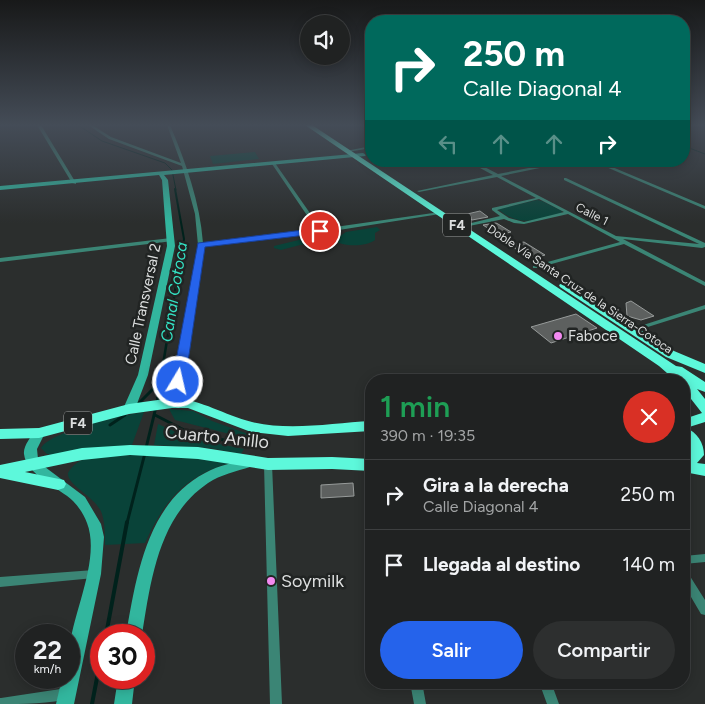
<!DOCTYPE html>
<html lang="es">
<meta charset="utf-8">
<style>
:root{--surface:#202222;--page:#2d2f2f;--text:#f1f3f6;--muted:#a2a4a5;--line:#3d3f40;--accent:#2563eb}
body{margin:0;font-family:Figtree,sans-serif;background:var(--page);color:var(--text);height:100vh;display:flex;flex-direction:column;font-size:19px;white-space:nowrap}
*{box-sizing:border-box;margin:0}
p{font-size:16px;color:var(--muted)}
.icon{flex:none;width:28px;height:28px;fill:none;stroke:currentColor;stroke-width:2;stroke-linecap:round;stroke-linejoin:round}
.map{position:relative;flex:1;overflow:hidden}
.details{position:absolute;left:365px;top:374px;width:325px;height:315px;display:flex;flex-direction:column;background:var(--surface);border-radius:20px;box-shadow:0 2px 12px #0003,0 0 0 1px var(--line)}
.details>*{flex:none}
.guide{position:absolute;left:365px;top:15px;width:325px;height:152px;border-radius:20px;box-shadow:0 2px 12px #0003,0 0 0 1px var(--line);background:#00695c;color:#fff;overflow:hidden}
.fabs{position:absolute;left:300px;top:15px;display:grid;gap:10px}
.fabs a{display:grid;place-items:center;width:50px;height:50px;border-radius:50%;background:var(--surface);box-shadow:0 2px 12px #0003,0 0 0 1px var(--line);font-size:25px}
.speed{position:absolute;left:15px;top:624px;display:flex;gap:10px;font-size:25px;font-weight:700;text-align:center}
.speed>*{display:grid;place-content:center;width:65px;height:65px;border-radius:50%;background:var(--surface);box-shadow:0 2px 12px #0003,0 0 0 1px var(--line);line-height:1}
.speed small{font-size:12px;font-weight:400}
.speed .limit{border:8px solid #d22;background:#fff;color:#111}
.pin{position:absolute;display:grid;place-items:center;width:42px;height:42px;color:#fff;margin:-21px;border:2px solid #fff;border-radius:50%;box-shadow:0 1px 5px #0007}
.me{position:absolute;width:55px;margin:-28px;rotate:9deg;stroke-linejoin:round;filter:drop-shadow(0 0 4px #0008)}
.turn{display:flex;align-items:center;gap:18px;height:105px;padding:0 15px;font-size:22px}
.turn .icon{width:65px;height:65px;stroke-width:2.5}
.turn b{display:block;font-size:35px;line-height:42px}
.lanes{display:flex;align-items:center;height:48px;padding:0 15px;background:#0003;justify-content:center;gap:25px;direction:ltr}
.lanes .off{opacity:.35}
.round{display:grid;place-items:center;flex:none;width:52px;height:52px;border-radius:26px;background:var(--page)}
.overview{display:flex;align-items:center;justify-content:space-between;height:85px;padding:0 15px}
h1{font-size:30px;font-weight:600;line-height:38px;color:#1e9e55}
.button{display:flex;gap:10px;margin-top:auto;padding:10px 15px}
.button a{flex:1;height:58px;border-radius:30px;background:var(--accent);color:#fff;font-size:20px;font-weight:600;line-height:58px;text-align:center}
.button a+a{background:var(--page);color:var(--text)}
ul{padding:0;list-style:none}
li{display:flex;align-items:center;gap:15px;height:70px;padding:0 15px;border-top:1px solid var(--line)}
li div{flex:1}
li b{display:block;font-size:19px}
li em{font-style:normal}
.map>svg:first-child{display:block}
</style>
<div class="map">
<svg width="705" height="704" viewBox="0 0 705 704">
<rect width="100%" height="100%" fill="#2b2e2d"/>
<path fill="#094339" d="M255,152L259,159L213,164L210,156Z
M537,200L542,201L562,211L561,213C536,221 519,227 498,209Z
M377,227L380,230L375,233V240C366,247 342,247 334,240L300,245L281,250L274,248V246L307,238H337L346,232Z
M169,409L193,411L212,421L251,435L249,439L175,420Z
M144,412L132,445L104,447L54,455L47,454L41,448C51,431 124,415 144,412Z
M158,424L189,438L244,449L241,454L210,448L154,445Z
M133,455H171L229,463C184,477 164,501 145,543L105,545C105,535 105,524 102,514C97,497 67,486 68,473C79,451 113,456 133,455Z"/>
<g fill="none" stroke-linecap="round" stroke-linejoin="round">
<path stroke="#00221c" stroke-width="1" d="M78,125L102,141L165,163L172,170L176,190
M684,146L705,154"/>
<path stroke="#00221c" stroke-width="2" d="M175,189L184,239L178,275"/>
<path stroke="#00221c" stroke-width="2.5" d="M160,383L178,273"/>
<path stroke="#00221c" stroke-width="3" d="M157,402L160,382
M137,405L160,382
M155,415L186,431L240,444
M110,425L125,415
M146,448L156,407
M127,523L145,453"/>
<path stroke="#00221c" stroke-width="4" d="M106,635L127,522
M92,704L101,657"/>
</g>
<path fill="#5d605f" stroke="#979b9a" d="M480,211L488,217L472,220L463,215Z
M496,223L498,224L511,232L498,235L483,225Z
M524,242L545,255L531,259L510,245Z
M631,301L654,316L641,320L627,316L626,303Z
M576,314L597,328L551,343L531,327Z
M353,483L354,496L321,498V485Z"/>
<g fill="none" stroke-linecap="round" stroke-linejoin="round">
<path fill="#3b8575" fill-rule="evenodd" d="M37,125H41L76,183V184L72,183Z
M88,125H92L111,137L181,163L167,125H170C186,163 200,202 203,243L317,230L272,164L274,163H275L321,229L440,212L442,213L440,214L320,233L203,246L183,382L187,397L194,404L193,406C180,406 178,392 175,382L198,245L195,214L182,166L109,139Z
M371,146V148L348,152L346,151Z
M467,161H473L498,174L565,161H574L501,176L616,236L699,244L564,180V178H566L705,243V247L702,248L623,239L705,282V286L624,244L537,268H533V266L620,242L568,214L524,224L514,223L504,219L459,228V226L500,216L492,210V208L536,198L497,177L419,192L417,191L493,175ZM539,199L564,212L524,222L509,218L497,210Z
M592,161H598L705,206V209Z
M171,238L174,240L173,241L0,262V258Z
M705,305V309L635,331H631L630,330L631,329Z
M268,461L271,462L272,464L282,704H270L264,464L265,462Z
M705,554V562L684,564V556Z
M94,570L98,571L99,574L98,577L94,578L0,587V577Z
M684,572L688,573L705,600V615L701,614L684,585Z
M410,682H422L426,704H414Z
M539,682H551L559,704H547Z
M67,688L71,690L73,694L71,698C51,704 22,704 0,704V698H1Z"/>
<path fill="#32b69e" fill-rule="evenodd" d="M363,153L366,155L365,156L164,175L168,180L175,246L148,375L135,409L133,412H125L123,409L138,375L167,246L162,180L159,175L0,190V186Z
M39,429L43,430L45,433L37,449L38,459L45,467L85,497L101,524L104,537L101,574L74,704H56L62,678H69C69,669 68,659 69,651C72,614 101,559 87,523C84,515 79,507 73,501C60,488 26,475 24,454C23,446 31,437 35,430Z
M252,457L256,459L258,462L256,465C242,470 226,473 213,480C159,512 151,579 142,635H126C136,577 147,503 205,473C219,465 237,462 252,457Z
M118,678H135L132,704H114Z"/>
<path fill="#5df8db" fill-rule="evenodd" d="M305,125H312L676,366L682,367L705,382V392L697,389L705,399V422L686,428C697,432 704,443 704,455L697,463L705,464V476L684,472V457L689,451L688,445L684,441V419L702,413L684,390V380H675L659,366Z
M564,282L674,351L705,364V373L666,357L560,287L559,285Z
M172,398C204,400 223,415 252,422C290,431 333,423 371,421V431L288,436L251,432L188,408H172L129,414L39,438L0,439V429L39,428L129,404Z
M130,445L198,447L268,458L332,457L371,459V471L332,469L268,470L198,459L130,455L82,460L25,472L64,480L66,484L64,488L58,490L0,478V465L82,448Z"/>
</g>
<linearGradient id="sky" x2="0" y2="1"><stop stop-color="#181919"/><stop offset="0.56" stop-color="#444c57"/><stop offset="1" stop-color="#444c57" stop-opacity="0"/></linearGradient>
<rect width="705" height="223" fill="url(#sky)"/>
<path fill="#2563eb" stroke="#184099" d="M320,228L324,231L323,233L205,247L185,382L178,386L174,385L172,382L198,243Z"/>
<g fill="#f38af1" stroke="#212423" stroke-width="2">
<circle cx="558" cy="336" r="5"/>
<circle cx="271" cy="581" r="5"/>
</g>
<g text-anchor="middle" dominant-baseline="central" stroke-width="5" stroke-linejoin="round" paint-order="stroke">
<g font-size="12" fill="#dddfdf" stroke="#212423">
<text transform="translate(592 214) rotate(27)">Calle 1</text>
<text transform="translate(580 289) rotate(34)">Doble Vía Santa Cruz de la Sierra-Cotoca</text>
</g>
<g fill="#212423" stroke="#a5a7a7" stroke-width="1">
<rect x="443" y="213.5" width="28" height="23" rx="4"/>
<rect x="64" y="411.5" width="28" height="23" rx="4"/>
</g>
<g font-size="14" font-weight="bold" fill="#dddfdf">
<text x="457" y="225">F4</text>
<text x="78" y="423">F4</text>
</g>
<g font-size="15" fill="#dddfdf" stroke="#212423">
<text transform="translate(143 304) rotate(-78)">Calle Transversal 2</text>
</g>
<g font-size="15" fill="#dddfdf" stroke="#212423" text-anchor="start">
<text x="568" y="336">Faboce</text>
</g>
<g font-size="16" font-style="italic" fill="#34e2c4" stroke="#212423">
<text transform="translate(174 292) rotate(-81)">Canal Cotoca</text>
</g>
<g font-size="18" fill="#dddfdf" stroke="#212423">
<text transform="translate(217 437) rotate(6)">Cuarto Anillo</text>
</g>
<g font-size="18" fill="#dddfdf" stroke="#212423" text-anchor="start">
<text x="281" y="581">Soymilk</text>
</g>
</g>
</svg>
<div class="fabs">
<a><svg class="icon" aria-label="sound" viewBox="0 0 24 24"><path d="M4 9h4l5-4v14l-5-4H4zM17 9q2 3 0 6"/></svg></a>
</div>
<div class="speed"><div>22<small>km/h</small></div><div class="limit">30</div></div>
<div class="pin" style="left:320px;top:231px;background:#d93025"><svg class="icon" aria-label="arrive" viewBox="0 0 24 24"><path d="M6 21V4h12l-3 4 3 4H6"/></svg></div>
<svg class="me" style="left:178px;top:382px" viewBox="-20 -20 40 40"><circle r="17" fill="#2563eb" stroke="#fff" stroke-width="3"/><path d="M0-11L8 9 0 5-8 9z" fill="#fff"/></svg>
<div class="guide">
<div class="turn"><svg class="icon" aria-label="right" viewBox="0 0 24 24"><path d="M7 20v-9h11M14 6l5 5-5 5"/></svg><div><b>250 m</b>Calle Diagonal 4</div></div>
<div class="lanes"><svg class="icon off" aria-label="left" viewBox="0 0 24 24"><path d="M17 20v-9H6M10 6l-5 5 5 5"/></svg><svg class="icon off" aria-label="ahead" viewBox="0 0 24 24"><path d="M12 20V5M6 11l6-6 6 6"/></svg><svg class="icon off" aria-label="ahead" viewBox="0 0 24 24"><path d="M12 20V5M6 11l6-6 6 6"/></svg><svg class="icon" aria-label="right" viewBox="0 0 24 24"><path d="M7 20v-9h11M14 6l5 5-5 5"/></svg></div>
</div>
<section class="details">
<div class="overview"><div><h1>1 min</h1><p>390 m · 19:35</p></div><a class="round" style="background:#d93025;color:#fff"><svg class="icon" aria-label="close" viewBox="0 0 24 24"><path d="M6 6l12 12M18 6L6 18"/></svg></a></div>
<ul>
<li><svg class="icon" aria-label="right" viewBox="0 0 24 24"><path d="M7 20v-9h11M14 6l5 5-5 5"/></svg><div><b>Gira a la derecha</b><p>Calle Diagonal 4</p></div><em>250 m</em></li>
<li><svg class="icon" aria-label="arrive" viewBox="0 0 24 24"><path d="M6 21V4h12l-3 4 3 4H6"/></svg><div><b>Llegada al destino</b></div><em>140 m</em></li>
</ul>
<div class="button"><a>Salir</a><a>Compartir</a></div>
</section>
</div>
